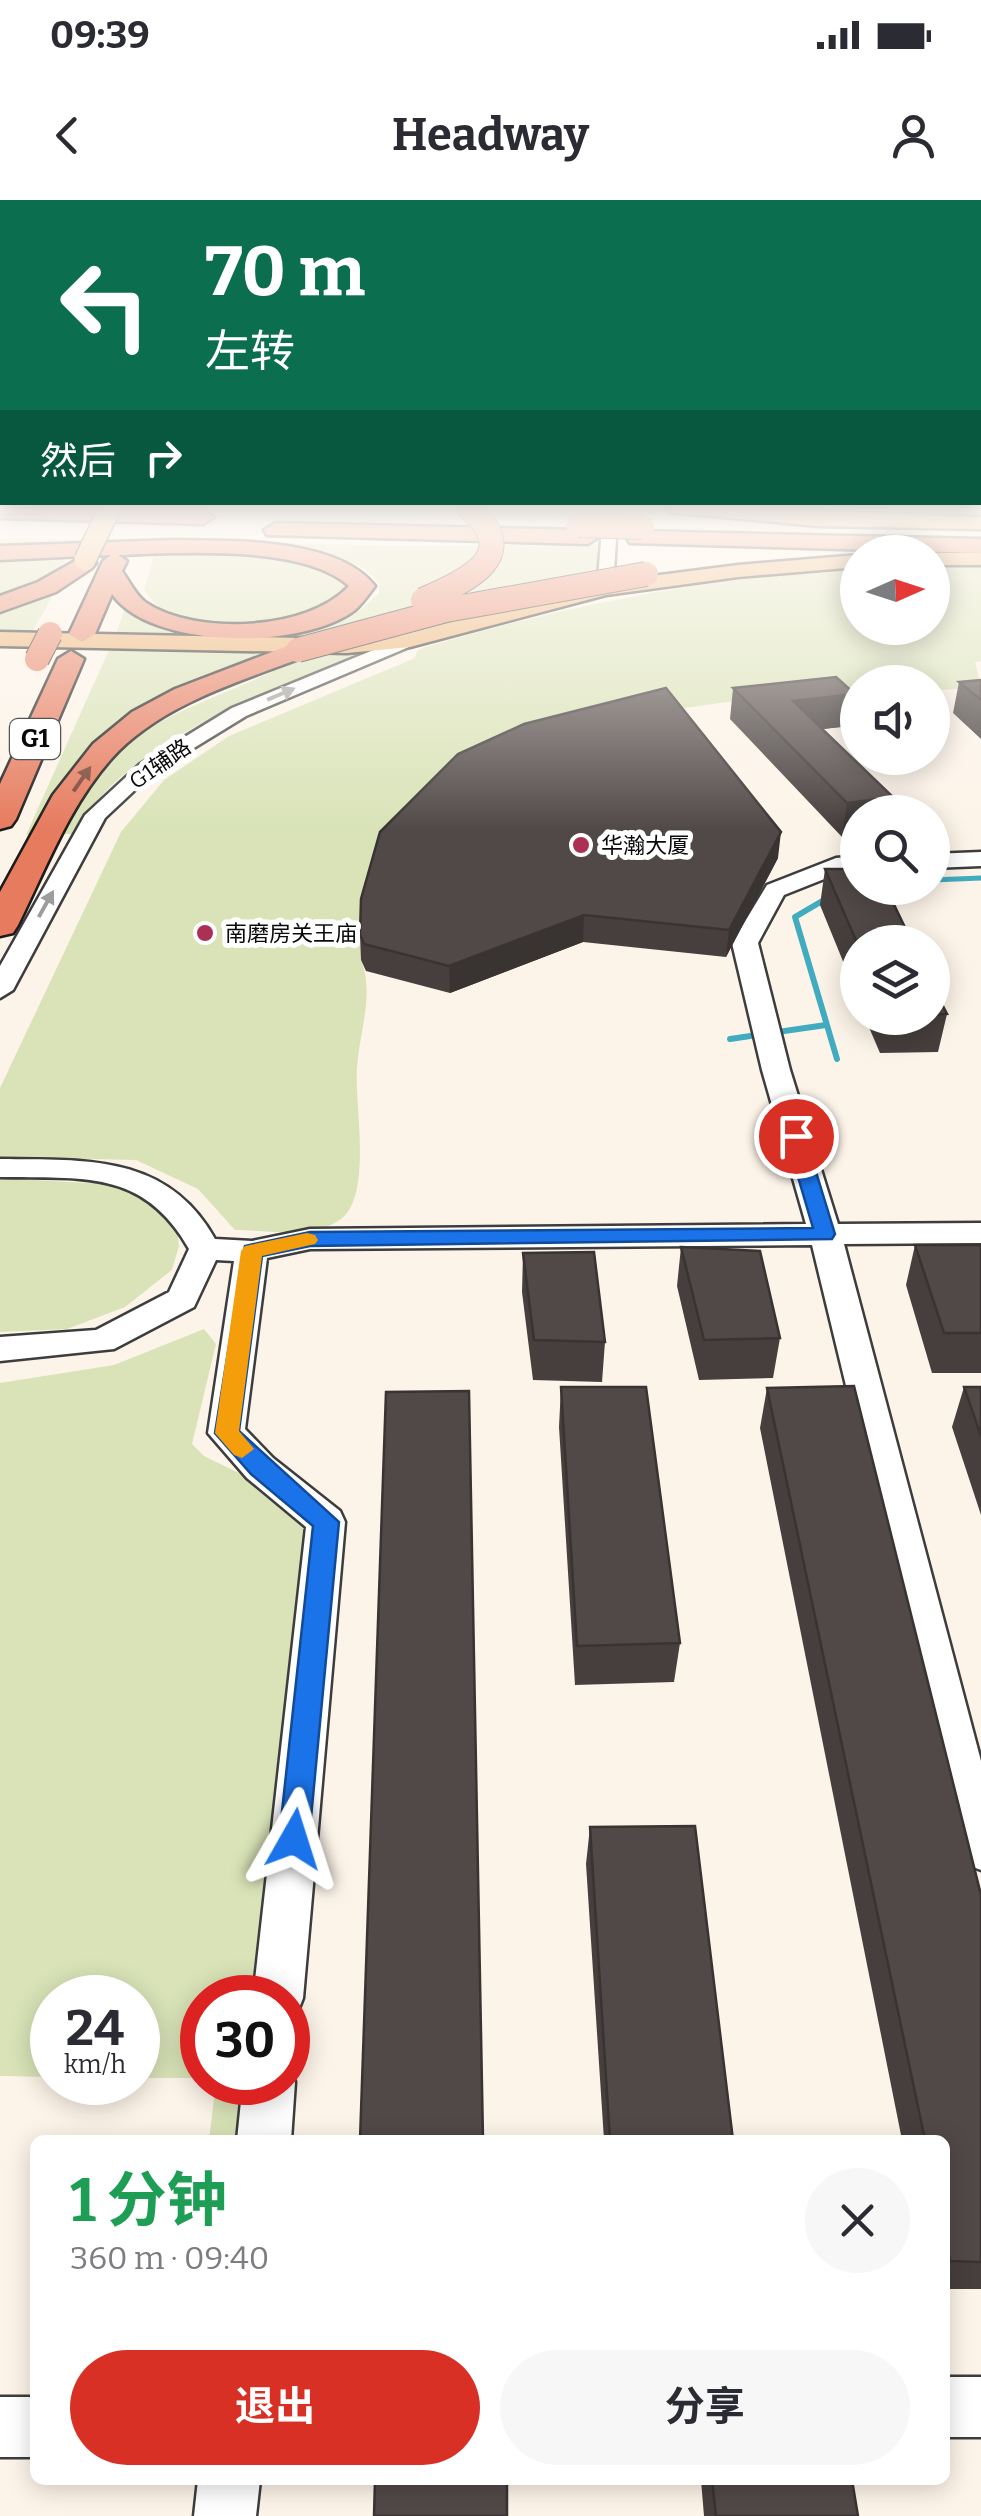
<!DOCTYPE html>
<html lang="zh">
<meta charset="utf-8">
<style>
:root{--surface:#fff;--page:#f7f7f7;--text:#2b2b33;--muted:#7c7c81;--accent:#d93025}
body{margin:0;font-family:Bitter,"Noto Sans SC",serif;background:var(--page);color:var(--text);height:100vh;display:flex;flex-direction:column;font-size:38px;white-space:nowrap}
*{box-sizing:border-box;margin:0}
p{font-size:32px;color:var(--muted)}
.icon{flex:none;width:55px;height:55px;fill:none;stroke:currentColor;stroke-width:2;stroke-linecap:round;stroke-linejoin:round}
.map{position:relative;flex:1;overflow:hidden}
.details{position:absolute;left:30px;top:1935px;width:920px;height:350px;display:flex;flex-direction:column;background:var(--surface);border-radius:15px;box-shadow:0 5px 25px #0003}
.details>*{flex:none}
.top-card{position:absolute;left:0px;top:0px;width:982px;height:305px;box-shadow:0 5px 25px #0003;background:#0b6e4f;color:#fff;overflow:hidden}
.needle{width:65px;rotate:87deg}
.controls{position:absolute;left:840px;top:335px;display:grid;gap:20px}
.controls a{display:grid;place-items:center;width:110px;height:110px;border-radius:50%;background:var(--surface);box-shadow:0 5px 25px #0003;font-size:50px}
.speed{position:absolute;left:30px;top:1775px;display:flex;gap:20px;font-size:50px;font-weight:700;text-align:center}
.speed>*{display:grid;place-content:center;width:130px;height:130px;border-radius:50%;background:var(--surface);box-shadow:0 5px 25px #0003;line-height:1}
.speed small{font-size:25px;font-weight:400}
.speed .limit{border:15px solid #d22;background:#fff;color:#111}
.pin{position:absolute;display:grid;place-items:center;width:85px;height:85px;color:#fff;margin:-42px;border:5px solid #fff;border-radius:50%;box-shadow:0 2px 10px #0007}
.me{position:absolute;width:110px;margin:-55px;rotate:6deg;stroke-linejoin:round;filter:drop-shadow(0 0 8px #0008)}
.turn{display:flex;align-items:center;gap:35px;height:210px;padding:0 40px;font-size:45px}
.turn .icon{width:130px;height:130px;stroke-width:2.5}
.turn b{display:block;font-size:70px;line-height:85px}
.then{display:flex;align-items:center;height:95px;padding:0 40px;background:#0003;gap:20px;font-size:38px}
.round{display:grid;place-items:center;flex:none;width:105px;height:105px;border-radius:52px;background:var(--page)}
.headline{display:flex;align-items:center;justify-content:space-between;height:170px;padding:0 40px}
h1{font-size:60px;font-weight:700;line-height:75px;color:#1e9e55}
.button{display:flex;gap:20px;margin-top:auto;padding:20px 40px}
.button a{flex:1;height:115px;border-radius:60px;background:var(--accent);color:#fff;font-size:40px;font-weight:700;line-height:115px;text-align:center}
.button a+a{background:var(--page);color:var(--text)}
.status{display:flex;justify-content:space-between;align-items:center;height:70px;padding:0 50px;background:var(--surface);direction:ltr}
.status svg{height:28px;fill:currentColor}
header{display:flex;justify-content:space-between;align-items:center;height:130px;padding:0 40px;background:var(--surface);font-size:45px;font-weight:700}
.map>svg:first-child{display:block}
</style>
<div class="status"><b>09:39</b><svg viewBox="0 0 49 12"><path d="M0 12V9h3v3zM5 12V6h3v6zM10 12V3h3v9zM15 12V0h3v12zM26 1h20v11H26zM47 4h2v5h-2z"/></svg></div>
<header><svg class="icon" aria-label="back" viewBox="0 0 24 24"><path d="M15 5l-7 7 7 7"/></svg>Headway<svg class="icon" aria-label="person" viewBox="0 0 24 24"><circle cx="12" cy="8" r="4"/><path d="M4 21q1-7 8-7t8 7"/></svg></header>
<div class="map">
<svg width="981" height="2316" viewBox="0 0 981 2316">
<rect width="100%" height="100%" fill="#fdf4e9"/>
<path fill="#d9e3b7" d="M317,306H588L603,308L598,320Z
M0,338L421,346L594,344L600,345V376L594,388L388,440L115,437L126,405C168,453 296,444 349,417C361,411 369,402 379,393V383L364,368L320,354L0,350Z
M232,354L302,361L349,379L351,392L316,415L247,425L174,415L159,408L144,390L154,355Z
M69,355L58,372L0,401V356Z
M981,364V461L975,462L981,488L933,490L932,482H858L857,493L762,497L664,511L361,760C375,795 359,832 357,868C354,902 373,995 341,1019C315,1039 266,1030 235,1030L198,989L136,960L0,957V888L121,632L164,580L229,536L415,458L417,451L423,448C567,405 708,377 857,369L858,428H932L933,366Z
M43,397H52L30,436H0V411Z
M109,450L358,454L365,456C276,491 176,521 107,590C95,602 85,620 75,634H61C73,614 84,591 98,573C143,517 213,501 273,471L253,464L148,512L34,635H26Z
M0,978L121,985L148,995L177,1027L179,1046L172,1070L125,1107L67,1129L0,1132Z
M204,1129L216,1144L192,1244L204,1256L245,1276L314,1328L269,1797L202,1798V1878H138V1798H52V1877L0,1876V1183L114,1165Z
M216,1883H261L255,1940H209Z"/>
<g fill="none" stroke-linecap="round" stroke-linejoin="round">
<path stroke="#41acbf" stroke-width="5" d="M932,680L981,678"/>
<path stroke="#41acbf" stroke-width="6" d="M829,697L795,717L837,859
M730,839L826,825"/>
<g stroke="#3d3d3d" stroke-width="5">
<path id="minor" d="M604,306H618L613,389L605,394L597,389Z
M410,435L419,440L416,444L246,516L153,573L105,618L13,790L0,798V766L85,615L139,565L232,508Z
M981,652V666L932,668V654Z
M858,656V670H847L784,695L758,743L790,870L838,1024L981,1023V1043L844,1044L981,1561V1670L965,1664L958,1649L812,1045L310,1049L267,1058L245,1229L273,1258L340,1311L345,1322L303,1798L296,1816L288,1819V1798H253L306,1327L247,1278L208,1233L234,1061L216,1060L194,1107L114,1149L0,1161V1137L96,1130L169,1092L189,1049C143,968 82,979 0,977V959C86,960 168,954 215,1039L252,1041L310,1029L806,1024L762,870L732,743L767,685L836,658Z
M288,1864L295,1882L291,1940H237L243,1882H288Z
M945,2177H981V2237H945Z
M0,2197H35V2257H0Z
M198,2280H260L256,2316H194Z"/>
</g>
<g stroke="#1b1b1b" stroke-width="5">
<path id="major" d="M660,306L981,317V329L817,326L669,312Z
M932,353H981V365H932Z
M858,355V367L738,377L606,395L410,447L347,453L0,446V432L347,439L409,433L605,382L738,365Z"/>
</g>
<g stroke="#1b1b1b" stroke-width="5">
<path id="highway" d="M0,306L203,310L214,317L203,324L0,318Z
M275,323L588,330L599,337L588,344L267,335L264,330Z
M638,331L981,339V353L630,343L627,338Z
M173,340C230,341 337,337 375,386C369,394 362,404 355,410C303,450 151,450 112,394L95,434L82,442L69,434L103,361L111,355L84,356L96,363L92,368L56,392L0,412V396L38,382L84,356L0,360V346ZM118,355C178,353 304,344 349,386C308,431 195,436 145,402C135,394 129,381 122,371L127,361Z
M298,442L307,444L311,450L307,456C241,481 161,504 112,558C69,606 46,669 18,725L13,733L0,736V692L53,595L93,544L132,512L175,489Z
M71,451L84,459L16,619L11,626L0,629V584L58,459Z"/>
</g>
<use href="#minor" fill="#fff" fill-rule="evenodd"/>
<use href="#major" fill="#ebad6b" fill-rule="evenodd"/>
<use href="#highway" fill="#e67b5e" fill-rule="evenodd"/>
<g stroke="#1b1b1b" stroke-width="24" stroke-linecap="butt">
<path id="major-bridge" d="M85,360L111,306"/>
</g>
<g stroke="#1b1b1b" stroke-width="26" stroke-linecap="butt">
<path id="highway-bridge" d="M578,325L642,327
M423,400C470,379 524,355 467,306
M298,450L446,410L646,374
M37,459L50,434"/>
</g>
<use href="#major-bridge" stroke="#ebad6b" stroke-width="21"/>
<use href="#highway-bridge" stroke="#e67b5e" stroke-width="24"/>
</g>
<path fill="#463f3e" d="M179,306H282L279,311L179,309Z
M981,480V539L953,513L959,482Z
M733,488L850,526L822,529L858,612V635L842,637L730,519Z
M778,658L726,757L583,742L450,793L366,771L361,760L360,734Z
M825,669L858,742V798L820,705Z
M932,785L947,814L938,852L880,853L865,818H932Z
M915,1045H981V1173H932L906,1085Z
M681,1047L780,1138L773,1178L699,1180L677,1086Z
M523,1053L605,1142L602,1182L533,1180L522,1092Z
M561,1187L680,1443L674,1482L575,1485L559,1227Z
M964,1187H981V1315L952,1227Z
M767,1188L981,1695V2089H945V1940H902L760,1228Z
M590,1627L733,1940H604L586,1664Z
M701,2280H852L858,2316H704Z"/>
<path fill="#393332" d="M855,494L850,526L788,533L793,501Z
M893,597L890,612H858V635L842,637L847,603Z
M781,632L778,658L726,757L729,730Z
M584,715L583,742L450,793L449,766Z"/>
<path fill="#514948" stroke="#393332" stroke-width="2.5" d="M836,477L855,494L793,501L893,597L847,603L733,488Z
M981,480V500L959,482Z
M666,488L781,632L729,730L584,715L449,766L364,744L360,734L361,699L380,632L458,554L524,524Z
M825,669H858V688H886L912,742H858V745Z
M932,785L947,814L932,815Z
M915,1045H981V1133H944Z
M681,1047L760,1051L780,1138L704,1140Z
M594,1052L605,1142L534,1140L523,1053Z
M854,1186L981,1695V2062L950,2061L945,2036V1940H925L767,1188Z
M561,1187H646L680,1443L577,1446Z
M964,1187H981V1236Z
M469,1191L483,1940H360L386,1192Z
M695,1626L733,1940H610L590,1627Z
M375,2280H507V2316H374Z
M712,2280H852L858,2316H716Z"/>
<defs><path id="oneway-solid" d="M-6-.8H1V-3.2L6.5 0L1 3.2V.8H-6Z" transform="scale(2.5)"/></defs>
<g fill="#9d9d9d">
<use href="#oneway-solid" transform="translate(281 494) rotate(-23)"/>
<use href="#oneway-solid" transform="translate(46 704) rotate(-61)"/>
</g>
<use fill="#784234" href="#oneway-solid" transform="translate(82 579) rotate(-55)"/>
<linearGradient id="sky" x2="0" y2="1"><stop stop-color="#93c8eb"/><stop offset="0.49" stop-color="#fefaf5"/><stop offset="1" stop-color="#fefaf5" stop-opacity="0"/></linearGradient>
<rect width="981" height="630" fill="url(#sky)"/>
<path fill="#1a73e8" stroke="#114b97" stroke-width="2.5" d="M796,930L805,936L835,1034L832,1039L310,1046L262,1056L239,1231L339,1322L309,1639L305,1649L294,1653L283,1649L279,1639L313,1326L251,1274L215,1233L245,1046L310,1032L813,1028L786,936Z"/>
<path fill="#f59e0b" d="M307,1033L315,1035L318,1040L315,1044L262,1056L239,1231L254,1249L242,1258L234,1255L215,1233L241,1051L245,1046Z"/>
<g fill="#ac3054" stroke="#fff" stroke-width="4">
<circle cx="581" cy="645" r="10"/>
<circle cx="205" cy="733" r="10"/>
</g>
<g text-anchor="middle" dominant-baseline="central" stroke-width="10" stroke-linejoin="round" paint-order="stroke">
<g font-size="22" fill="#0a0a0a" stroke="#fff">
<text transform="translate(160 564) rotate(-35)">G1辅路</text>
</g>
<g font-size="22" fill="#0a0a0a" stroke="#fff" text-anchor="start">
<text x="601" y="645">华瀚大厦</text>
<text x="225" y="733">南磨房关王庙</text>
</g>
<rect fill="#fff" stroke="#545454" stroke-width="2.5" x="10" y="519" width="50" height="40" rx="8"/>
<g font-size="25" font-weight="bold" fill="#0a0a0a">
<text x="35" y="539">G1</text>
</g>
</g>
</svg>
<div class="controls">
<a><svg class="needle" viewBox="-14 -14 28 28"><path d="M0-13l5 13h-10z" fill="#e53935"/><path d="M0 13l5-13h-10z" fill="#7c7c81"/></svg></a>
<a><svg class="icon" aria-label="sound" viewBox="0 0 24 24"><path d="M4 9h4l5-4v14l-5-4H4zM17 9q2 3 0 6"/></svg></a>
<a><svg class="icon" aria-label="search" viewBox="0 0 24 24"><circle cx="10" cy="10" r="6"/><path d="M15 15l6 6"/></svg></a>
<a><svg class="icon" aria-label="layers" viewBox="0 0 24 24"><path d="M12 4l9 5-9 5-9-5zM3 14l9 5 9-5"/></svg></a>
</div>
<div class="speed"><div>24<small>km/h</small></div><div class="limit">30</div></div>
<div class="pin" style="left:796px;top:936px;background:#d93025"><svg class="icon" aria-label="arrive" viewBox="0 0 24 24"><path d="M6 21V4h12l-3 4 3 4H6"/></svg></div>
<svg class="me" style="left:294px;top:1639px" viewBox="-20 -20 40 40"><path d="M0-17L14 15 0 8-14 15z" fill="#1a73e8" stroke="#fff" stroke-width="4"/></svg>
<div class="top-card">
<div class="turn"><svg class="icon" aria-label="left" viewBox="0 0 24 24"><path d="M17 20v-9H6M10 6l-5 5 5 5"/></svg><div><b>70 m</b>左转</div></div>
<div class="then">然后<svg class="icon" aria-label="right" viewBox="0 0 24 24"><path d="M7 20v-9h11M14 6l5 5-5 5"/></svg></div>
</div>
<section class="details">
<div class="headline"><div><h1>1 分钟</h1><p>360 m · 09:40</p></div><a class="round"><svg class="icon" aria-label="close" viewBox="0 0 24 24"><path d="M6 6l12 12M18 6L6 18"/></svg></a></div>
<div class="button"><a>退出</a><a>分享</a></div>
</section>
</div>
